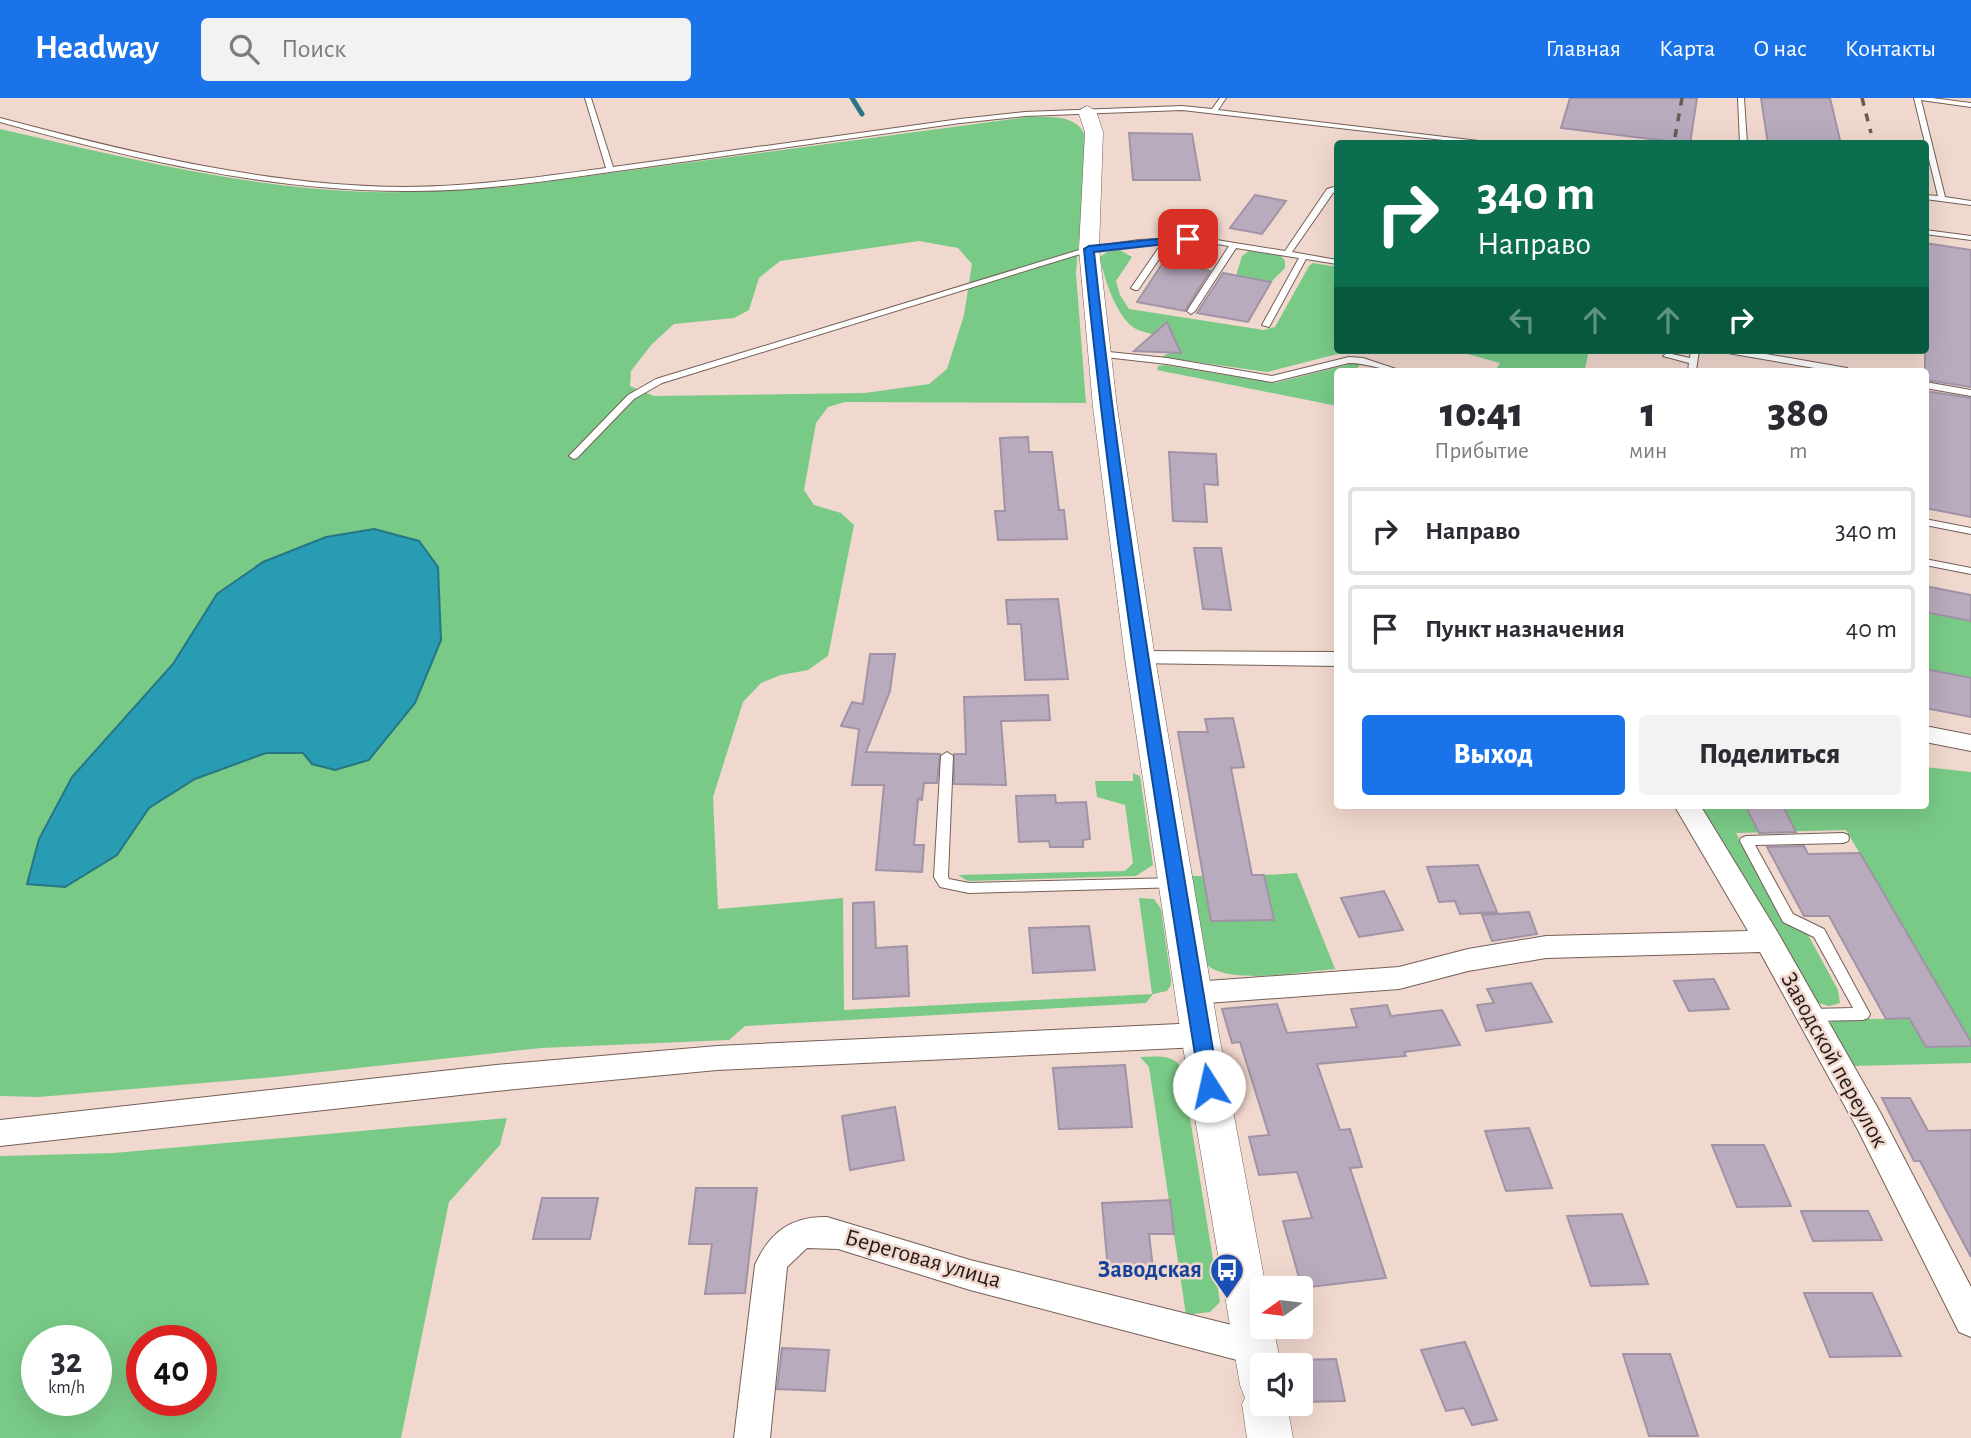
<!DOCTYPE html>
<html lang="ru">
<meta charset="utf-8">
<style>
:root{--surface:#fff;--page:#f2f2f3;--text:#2b2b33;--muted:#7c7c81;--line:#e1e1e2;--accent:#1a73e8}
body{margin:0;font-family:"Alegreya Sans",sans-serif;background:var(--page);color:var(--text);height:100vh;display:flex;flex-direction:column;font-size:26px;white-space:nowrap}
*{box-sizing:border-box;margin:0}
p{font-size:23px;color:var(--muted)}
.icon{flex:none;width:38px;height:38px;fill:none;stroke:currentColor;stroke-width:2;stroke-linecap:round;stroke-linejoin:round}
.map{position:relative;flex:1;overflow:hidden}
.side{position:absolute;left:1334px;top:270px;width:595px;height:441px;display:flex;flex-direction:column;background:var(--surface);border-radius:7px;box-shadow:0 7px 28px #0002}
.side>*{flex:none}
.guide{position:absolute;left:1334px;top:42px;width:595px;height:214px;border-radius:7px;box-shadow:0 7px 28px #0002;background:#0b6e4f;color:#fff;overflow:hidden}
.needle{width:46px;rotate:256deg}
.tools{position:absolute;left:1250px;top:1178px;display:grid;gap:14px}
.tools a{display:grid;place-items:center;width:63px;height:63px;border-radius:7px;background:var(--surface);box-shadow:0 7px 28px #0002;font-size:35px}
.speed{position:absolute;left:21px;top:1227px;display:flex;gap:14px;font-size:35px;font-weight:700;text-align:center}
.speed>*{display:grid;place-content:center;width:91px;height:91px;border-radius:50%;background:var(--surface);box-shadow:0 7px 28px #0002;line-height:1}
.speed small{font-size:18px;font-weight:400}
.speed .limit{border:10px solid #d22;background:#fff;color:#111}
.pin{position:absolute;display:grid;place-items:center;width:60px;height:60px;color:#fff;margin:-30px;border-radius:14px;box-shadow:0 4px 10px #0006}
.me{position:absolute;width:77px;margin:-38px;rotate:350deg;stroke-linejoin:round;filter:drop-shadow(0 0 5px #0008)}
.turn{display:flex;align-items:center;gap:24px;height:147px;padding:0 28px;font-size:32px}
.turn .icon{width:91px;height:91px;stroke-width:2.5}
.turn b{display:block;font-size:49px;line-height:60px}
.lanes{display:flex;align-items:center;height:66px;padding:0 28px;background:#0003;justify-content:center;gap:35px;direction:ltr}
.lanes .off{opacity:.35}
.eta{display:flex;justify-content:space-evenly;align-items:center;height:119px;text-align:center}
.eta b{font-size:42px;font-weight:800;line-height:49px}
.primary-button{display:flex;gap:14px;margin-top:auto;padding:14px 28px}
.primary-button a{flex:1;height:80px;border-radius:7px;background:var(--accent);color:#fff;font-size:28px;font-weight:800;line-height:80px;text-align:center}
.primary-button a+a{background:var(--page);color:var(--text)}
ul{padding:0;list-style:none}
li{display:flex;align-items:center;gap:21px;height:88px;margin:0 14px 10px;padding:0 14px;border:4px solid var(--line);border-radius:7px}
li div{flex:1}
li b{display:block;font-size:26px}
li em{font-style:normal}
header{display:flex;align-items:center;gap:42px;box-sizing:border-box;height:98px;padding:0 35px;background:var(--accent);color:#fff}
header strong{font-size:33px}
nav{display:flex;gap:38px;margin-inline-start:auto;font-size:24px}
.search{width:490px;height:63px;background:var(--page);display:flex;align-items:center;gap:18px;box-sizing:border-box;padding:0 24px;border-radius:7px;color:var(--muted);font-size:26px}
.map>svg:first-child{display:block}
</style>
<header>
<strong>Headway</strong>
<div class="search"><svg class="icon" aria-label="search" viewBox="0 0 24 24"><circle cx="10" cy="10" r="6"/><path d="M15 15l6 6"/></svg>Поиск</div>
<nav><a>Главная</a><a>Карта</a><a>О нас</a><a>Контакты</a></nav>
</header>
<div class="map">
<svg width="1971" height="1340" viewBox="0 0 1971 1340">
<rect width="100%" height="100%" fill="#f1d8ce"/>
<path fill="#79ca87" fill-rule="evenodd" d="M1027,19C1051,19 1082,15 1087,45L1076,175L1086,305L845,304L828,309L816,325L804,392L814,407L841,415L854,427L828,558L808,572L781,577L761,585L743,604L713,699L718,811L843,800L844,912L1152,896L1139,800L1154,801L1161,811L1171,881V887L1167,893L1153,896L1146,905L745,928L729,942L541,950L275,979L39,999L0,998V31C123,59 247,91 373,94C418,95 462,92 507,89ZM919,143L958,150L972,166L964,217L947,271L929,286L865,295L654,298L630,288L631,273L652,246L674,226L734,220L749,212L759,180L780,163ZM217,496L303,655H266L195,681L149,710L117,757L65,789L72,679L173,566Z
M1199,144L1215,148C1213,176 1182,166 1164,163L1178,146Z
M1120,152L1132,159L1116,183L1120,197L1129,211L1264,232L1275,229L1309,168L1313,165L1337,169V252H1353L1267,274L1161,259L1174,253L1177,245C1165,237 1149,237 1136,231C1117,221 1103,178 1100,159L1107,154Z
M1249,153L1281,158L1285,163V170L1271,184L1236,178L1242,158Z
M1453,252H1589L1585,271L1495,273L1500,265Z
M1358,264L1361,266L1354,273H1337V308L1157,272L1158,268L1165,267L1275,285Z
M1925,514L1971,523V580L1925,571Z
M1925,669L1971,674V965L1853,968L1830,926L1832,922L1956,919L1846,732L1736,735L1781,822L1807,835L1838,892L1840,905L1829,908L1815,904L1696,707H1925Z
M1133,675L1140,678L1153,767L1136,778L968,783L958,777L1125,773L1133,765L1125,707L1097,699L1095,683H1133Z
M1297,775L1335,871C1304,873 1225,889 1204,864L1189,778H1203L1211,823L1273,822L1264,777Z
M1140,959C1156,959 1173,955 1182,971L1220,1204L1210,1214L1186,1217L1149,969Z
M507,1020L500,1047L449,1104L401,1340H0V1058L114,1055ZM37,1242H96V1302H37ZM142,1242H201V1302H142Z"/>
<path fill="#279cb2" stroke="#267684" stroke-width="2" d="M374,431L419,443L438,469L441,542L415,605L369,662L335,672L312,666L303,655H266L195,681L149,710L117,757L65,789L27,786L39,741L72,679L173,566L217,496L263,464L326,439Z"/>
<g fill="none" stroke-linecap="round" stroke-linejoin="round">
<path stroke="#267684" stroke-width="5" d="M852,0L862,16"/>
</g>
<path fill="#b9abbe" stroke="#a193a6" stroke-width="2" d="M1570,0H1697L1690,46L1561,30Z
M1761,0H1830L1841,46H1768Z
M1129,35L1192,36L1200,82H1133Z
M1255,97L1286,103L1262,136L1230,130Z
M1925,145L1971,152V289L1925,282Z
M1164,163L1210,173L1185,213L1137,204Z
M1223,175L1271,184L1248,224L1197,215Z
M1167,224L1181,255L1134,253Z
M1925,293L1971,300V419L1925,410Z
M1028,339L1029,354H1052L1059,412H1064L1067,441L998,442L995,413H1005L1000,340Z
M1169,354L1216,356L1218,387L1204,386L1207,424L1173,423Z
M1194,450H1221L1231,512L1203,511Z
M1925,488L1971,497V523L1925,514Z
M1058,501L1068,581L1025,582L1021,526H1008L1006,502Z
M870,556H895L890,593L866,654L940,656L937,685H924L922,702L918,701L914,747H924L922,774L876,772L884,687H852L859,631L841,628L852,604L863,606Z
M1925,571L1971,580V619L1925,610Z
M1048,597L1050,622L1001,623L1006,687L954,686V656H966L964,599Z
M1233,620L1244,669L1231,670L1252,777H1264L1274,822L1211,823L1178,634H1208L1205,621Z
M1055,697L1056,705L1086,704L1090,741L1083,742V749H1050L1049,743L1019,744L1016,698Z
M1783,708L1796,734L1759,735L1746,709Z
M1804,748L1808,756L1860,755L1971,944V948L1926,949L1909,920L1886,921L1829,818H1804L1767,749Z
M1478,767L1497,814L1460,816L1455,803L1439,804L1427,769Z
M1384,793L1403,832L1359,839L1341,800Z
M874,804L876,850L907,848L909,898L853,901V805Z
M1529,814L1537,836L1492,843L1482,817Z
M1089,828L1095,872L1033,875L1029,830Z
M1714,881L1729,911L1689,913L1674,883Z
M1531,885L1552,924L1486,933L1477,907L1494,905L1487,891Z
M1277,906L1287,935L1357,929L1351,911L1387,907L1391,918L1442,912L1460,947L1404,954L1406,958L1317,966L1340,1032L1350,1031L1362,1069L1350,1070L1386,1180L1302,1190L1283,1123L1312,1120L1297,1074L1259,1077L1249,1039L1269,1037L1240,944L1232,945L1222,911Z
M1125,967L1132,1029L1059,1031L1053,970Z
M1882,1000H1910L1928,1033L1971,1032V1159L1920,1063H1914Z
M895,1009L904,1062L850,1072L842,1018Z
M1529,1030L1552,1090L1506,1093L1485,1033Z
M1712,1047H1764L1791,1108L1737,1109Z
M696,1090H757L745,1195L705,1196L712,1146H689Z
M542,1100H598L590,1141H533Z
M1170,1102L1174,1136H1149L1153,1170L1108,1171L1102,1105Z
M1801,1113H1868L1882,1142L1813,1143Z
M1622,1116L1648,1186L1591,1188L1567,1118Z
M1804,1195H1872L1901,1258L1830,1259Z
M1465,1244L1497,1322L1472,1327L1464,1310L1446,1313L1421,1252Z
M782,1250L829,1252L825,1293L777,1291Z
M1623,1256H1670L1698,1338H1649Z
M1336,1261L1345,1303L1304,1304L1300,1267H1297L1296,1262Z"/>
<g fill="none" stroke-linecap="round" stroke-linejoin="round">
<g stroke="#745f56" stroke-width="2">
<path id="service" d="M585,0H591L613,69L960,21L1025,14L1182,8L1212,11L1220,0H1226L1218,12L1504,46H1478L1182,12L1025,18L960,25C855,40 751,54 646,69C566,80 486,94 405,93C268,93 132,61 0,24V20C132,55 266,88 404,89C472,89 539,79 606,70Z
M1738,0H1744L1747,46H1740Z
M1914,0H1932L1971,5V9L1921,2L1945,99L1971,103V107L1925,101V97L1938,98Z
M1334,89H1337V93L1333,95L1292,154L1337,162V166L1306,161L1269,229L1262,227L1299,160L1236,150L1195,213L1191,216L1187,213L1229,148L1198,143L1170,145L1138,192H1135L1131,190L1162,145L1090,153L662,285L634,301L577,360L574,361L569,358L628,297L656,281L1089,149L1139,142L1198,139L1285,153L1327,91Z
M1925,132L1971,138V142L1925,136Z
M1691,252H1699L1696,273H1688L1689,265L1663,258L1667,255L1690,260Z
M1724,252H1743L1847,270L1851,273H1832L1728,255Z
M1099,253L1167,260L1272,278L1349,259L1363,260L1402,273C1384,273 1367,265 1349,265L1272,284L1167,266L1096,258V254Z
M1925,284L1971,292V298L1925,290Z
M1925,421L1971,430V436L1925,427Z
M1925,461L1971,470V476L1925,467Z
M947,654L953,658L948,778L949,781L969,785L1176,780L1181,781L1183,785L1181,789L969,795L940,789L934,779L941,658Z
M1843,735L1848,737L1849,740L1848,743L1843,745L1755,747L1793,816L1824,831L1870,916L1868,920L1863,922L1810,923L1805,921L1803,917L1805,913L1810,911L1853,910L1814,839L1783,824L1740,743L1741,740L1746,738Z"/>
</g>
<g stroke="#745f56" stroke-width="2">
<path id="minor" d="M1140,553L1337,554V568L1132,565L1129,560L1132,555Z
M1925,628L1971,637V653L1925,644Z
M1674,707H1700L1778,835L1880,1014L1971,1189V1239L1959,1234L1858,1032L1760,854L1546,860L1468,873L1399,891L1193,906L1183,903L1179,895L1183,887L1193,884L1399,869L1468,851L1546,838L1748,833Z
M1200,925L1210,929L1214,937L1210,945L1200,949L717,972L496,993L0,1048V1022L496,967L717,948Z
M827,1119L970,1162L1256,1233L1268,1238L1273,1250L1268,1262L1256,1267L970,1192L838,1151L807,1150L787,1169L770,1340H734L755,1167C769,1135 791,1118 827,1119Z"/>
</g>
<g stroke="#745f56" stroke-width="1">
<path id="tertiary" d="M1087,8L1096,13L1103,34L1099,151L1117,309L1155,560L1219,937L1266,1190H1262V1228H1273L1281,1267H1262V1306H1287L1293,1340H1247L1242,1306L1245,1300L1240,1287L1181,937L1125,560L1093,309L1079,151L1085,34L1078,13Z"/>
</g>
<use href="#service" fill="#fff" fill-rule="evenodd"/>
<use href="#minor" fill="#fff" fill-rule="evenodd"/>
<use href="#tertiary" fill="#fff" fill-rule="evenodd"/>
<path stroke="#685a54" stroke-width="3.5" stroke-dasharray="8 8" stroke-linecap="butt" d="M1862,0L1871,35
M1675,39L1682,0"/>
</g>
<path fill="#1a73e8" stroke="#114b97" stroke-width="2" d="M1188,138L1193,141L1192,143L1094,154C1124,434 1173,711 1219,988L1216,994L1209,996L1202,994L1200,988C1156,710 1111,432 1084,151L1089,148Z"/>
<defs>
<g id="bus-pin" transform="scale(1.75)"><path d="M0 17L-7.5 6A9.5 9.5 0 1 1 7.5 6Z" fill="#1a4fb4" stroke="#f1d8ce"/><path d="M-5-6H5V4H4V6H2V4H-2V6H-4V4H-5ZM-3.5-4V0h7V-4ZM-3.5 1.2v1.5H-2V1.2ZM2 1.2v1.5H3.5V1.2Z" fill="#fff"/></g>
</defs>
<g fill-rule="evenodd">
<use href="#bus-pin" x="1227" y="1172"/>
</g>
<g text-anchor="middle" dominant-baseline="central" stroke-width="5" stroke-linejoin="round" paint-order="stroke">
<g font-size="24" fill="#251c18" stroke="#f1d8ce">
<text transform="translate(1834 962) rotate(61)">Заводской переулок</text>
<text transform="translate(923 1161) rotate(16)">Береговая улица</text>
</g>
<g font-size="24" font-weight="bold" fill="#164399" stroke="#f1d8ce" text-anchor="end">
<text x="1202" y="1172">Заводская</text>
</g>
</g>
</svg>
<div class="tools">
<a><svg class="needle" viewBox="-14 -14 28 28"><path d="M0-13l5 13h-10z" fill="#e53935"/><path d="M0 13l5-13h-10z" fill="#7c7c81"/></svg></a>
<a><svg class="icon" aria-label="sound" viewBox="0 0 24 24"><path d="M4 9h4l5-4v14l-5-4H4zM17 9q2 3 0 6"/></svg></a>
</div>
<div class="speed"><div>32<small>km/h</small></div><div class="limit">40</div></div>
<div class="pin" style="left:1188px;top:141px;background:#d93025"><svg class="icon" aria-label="arrive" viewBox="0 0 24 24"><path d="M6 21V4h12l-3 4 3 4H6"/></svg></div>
<svg class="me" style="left:1209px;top:988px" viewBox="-20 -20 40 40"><circle r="19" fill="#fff"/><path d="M0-13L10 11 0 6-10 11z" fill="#1a73e8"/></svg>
<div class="guide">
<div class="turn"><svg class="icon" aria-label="right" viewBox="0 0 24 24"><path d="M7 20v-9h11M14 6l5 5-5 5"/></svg><div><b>340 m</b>Направо</div></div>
<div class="lanes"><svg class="icon off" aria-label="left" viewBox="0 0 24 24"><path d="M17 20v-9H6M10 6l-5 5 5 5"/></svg><svg class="icon off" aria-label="ahead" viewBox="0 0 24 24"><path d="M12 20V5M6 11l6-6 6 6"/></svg><svg class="icon off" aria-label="ahead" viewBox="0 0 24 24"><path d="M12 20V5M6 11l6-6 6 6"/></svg><svg class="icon" aria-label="right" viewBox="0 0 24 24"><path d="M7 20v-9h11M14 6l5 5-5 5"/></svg></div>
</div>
<section class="side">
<div class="eta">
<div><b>10:41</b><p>Прибытие</p></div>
<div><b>1</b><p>мин</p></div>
<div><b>380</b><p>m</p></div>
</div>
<ul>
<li><svg class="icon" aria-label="right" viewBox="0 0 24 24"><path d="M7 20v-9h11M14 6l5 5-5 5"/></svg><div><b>Направо</b></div><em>340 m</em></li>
<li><svg class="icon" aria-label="arrive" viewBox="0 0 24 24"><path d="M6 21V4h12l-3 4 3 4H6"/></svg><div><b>Пункт назначения</b></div><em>40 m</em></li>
</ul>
<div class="primary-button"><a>Выход</a><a>Поделиться</a></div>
</section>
</div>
